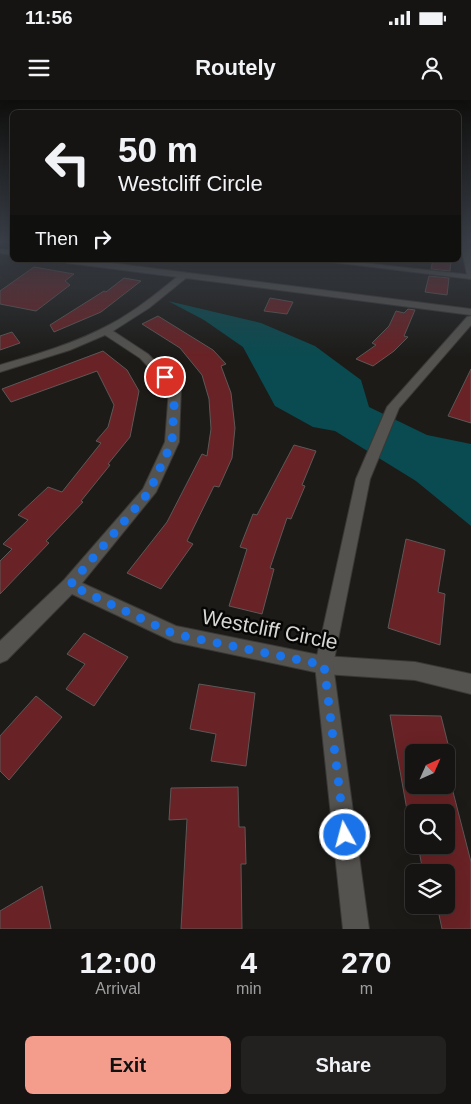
<!DOCTYPE html>
<style>
:root{--surface:#151412;--page:#222120;--text:#f1f3f6;--muted:#9d9e9f;--line:#343332;--accent:#f49d8d}
body{margin:0;font-family:Helvetica,sans-serif;background:var(--page);color:var(--text);height:100vh;display:flex;flex-direction:column;font-size:19px;white-space:nowrap}
*{box-sizing:border-box;margin:0}
p{font-size:16px;color:var(--muted)}
.icon{flex:none;width:28px;height:28px;fill:none;stroke:currentColor;stroke-width:2;stroke-linecap:round;stroke-linejoin:round}
.map{position:relative;height:829px;overflow:hidden}
.sheet{display:flex;flex-direction:column;background:var(--surface);flex:1}
.sheet>*{flex:none}
.guide{position:absolute;left:10px;top:10px;width:451px;height:152px;border-radius:8px;box-shadow:0 5px 20px #0002,0 0 0 1px var(--line);background:#151412;color:var(--text);overflow:hidden}
.needle{width:32px;rotate:45deg}
.controls{position:absolute;left:405px;top:644px;display:grid;gap:10px}
.controls a{display:grid;place-items:center;width:50px;height:50px;border-radius:8px;background:var(--surface);box-shadow:0 5px 20px #0002,0 0 0 1px var(--line);font-size:25px}
.pin{position:absolute;display:grid;place-items:center;width:42px;height:42px;color:#fff;margin:-21px;border:2px solid #fff;border-radius:50%;box-shadow:0 1px 5px #0007}
.me{position:absolute;width:55px;margin:-28px;rotate:353deg;stroke-linejoin:round;filter:drop-shadow(0 0 4px #0008)}
.turn{display:flex;align-items:center;gap:18px;height:105px;padding:0 25px;font-size:22px}
.turn .icon{width:65px;height:65px;stroke-width:2.5}
.turn b{display:block;font-size:35px;line-height:42px}
.then{display:flex;align-items:center;height:48px;padding:0 25px;background:#0003;gap:10px;font-size:19px}
.eta{display:flex;justify-content:space-evenly;align-items:center;height:85px;text-align:center}
.eta b{font-size:30px;font-weight:700;line-height:35px}
.cta{display:flex;gap:10px;margin-top:auto;padding:10px 25px}
.cta a{flex:1;height:58px;border-radius:8px;background:var(--accent);color:#111;font-size:20px;font-weight:700;line-height:58px;text-align:center}
.cta a+a{background:var(--page);color:var(--text)}
.status{display:flex;justify-content:space-between;align-items:center;height:35px;padding:0 25px;background:var(--surface);direction:ltr}
.status svg{height:14px;fill:currentColor}
header{display:flex;justify-content:space-between;align-items:center;height:65px;padding:0 25px;background:var(--surface);font-size:22px;font-weight:700}
.map>svg:first-child{display:block}
</style>
<div class="status"><b>11:56</b><svg viewBox="0 0 49 12"><path d="M0 12V9h3v3zM5 12V6h3v6zM10 12V3h3v9zM15 12V0h3v12zM26 1h20v11H26zM47 4h2v5h-2z"/></svg></div>
<header><svg class="icon" aria-label="menu" viewBox="0 0 24 24"><path d="M4 6h16M4 12h16M4 18h16"/></svg>Routely<svg class="icon" aria-label="person" viewBox="0 0 24 24"><circle cx="12" cy="8" r="4"/><path d="M4 21q1-7 8-7t8 7"/></svg></header>
<div class="map">
<svg width="471" height="829" viewBox="0 0 471 829">
<rect width="100%" height="100%" fill="#1c1b18"/>
<path fill="#094b50" d="M168,201L261,223L315,246L361,280L369,307L427,335L471,344V426L416,381L335,331L313,327L275,306L243,247L204,220Z"/>
<path fill="#692225" stroke="#5d5857" d="M433,160L451,161L450,171L431,169Z
M34,167L74,174L65,181L70,185L36,211L0,204V191Z
M429,176L449,178L447,195L425,192Z
M124,178L141,181L101,212L54,232L50,225L104,191L106,192Z
M270,198L293,202L287,214L264,211Z
M408,209L415,210L404,236L408,237L394,251L373,266L356,259L376,245L372,243L389,226L396,211L404,213Z
M158,216L213,250L226,264L221,266L231,293L235,328L232,358L219,387L214,386L187,441L193,444L161,489L127,473L167,422L202,354L207,356L211,329L209,299L202,275L180,248L142,224Z
M12,232L20,243L0,250V236Z
M103,251L127,270L139,291L130,337L108,364L110,365L81,401L83,402L46,441L49,443L0,494V461L12,449L3,444L28,420L18,415L48,387L62,392L101,343L96,341L108,327L114,305L97,271L11,302L2,289Z
M471,269V323L448,316Z
M294,345L316,351L302,385L305,386L291,419L287,418L270,468L274,469L262,514L229,506L247,449L240,447L253,414L257,415Z
M406,439L445,450L438,492L445,494L440,545L388,528Z
M84,533L128,557L94,606L66,589L85,564L67,554Z
M199,584L255,593L246,666L211,661L216,634L190,629Z
M36,596L62,617L9,680L0,671V636Z
M390,615L441,616L450,652H414V685L451,684L471,762V829H442L437,805H446V772H423L418,745H446V712H411L410,709L407,710Z
M238,687L239,727H245L246,764H241L242,829H181L187,719L169,720L171,688Z
M42,786L51,829H0V811Z"/>
<g fill="none" stroke-linecap="round" stroke-linejoin="round">
<g stroke="#393836" stroke-width="2">
<path id="service" d="M321,160H336L471,175V179L323,161Z"/>
</g>
<g stroke="#393836" stroke-width="2">
<path id="minor" d="M459,146L471,148V152L459,150Z
M0,149L12,151V155L0,153Z
M63,160H87L471,209V215L186,178L149,208L113,231L148,254L181,288L179,342L156,392L82,483L176,526L324,556L415,562L471,574V594L415,580L324,574L174,542L72,494L7,560L0,563V541L64,480L143,389L165,342L169,289L140,258L105,235L70,250L0,272V265C38,254 76,243 111,224C135,211 156,194 177,177L67,163Z"/>
</g>
<g stroke="#393836" stroke-width="2">
<path id="tertiary" d="M460,141H468L471,149V178L467,175Z
M471,216V225L399,308L370,379L333,565L369,829H343L315,565L356,379L387,307L467,217Z"/>
</g>
<use href="#service" fill="#54534f" fill-rule="evenodd"/>
<use href="#minor" fill="#54534f" fill-rule="evenodd"/>
<use href="#tertiary" fill="#54534f" fill-rule="evenodd"/>
</g>
<linearGradient id="sky" x2="0" y2="1"><stop stop-color="#0f0f0d"/><stop offset="0.55" stop-color="#3a3f48"/><stop offset="1" stop-color="#3a3f48" stop-opacity="0"/></linearGradient>
<rect width="471" height="257" fill="url(#sky)"/>
<g fill="none" stroke-linecap="round" stroke-linejoin="round">
<path stroke="#1a73e8" stroke-width="9" stroke-dasharray="0 16.2" d="M165,277L175,288L172,342L149,392L70,485L174,534L324,565L345,735"/>
</g>
<g text-anchor="middle" dominant-baseline="central" stroke-width="5" stroke-linejoin="round" paint-order="stroke">
<g font-size="21" fill="#d8d7d5" stroke="#060605">
<text transform="translate(270 529) rotate(11)">Westcliff Circle</text>
</g>
</g>
</svg>
<div class="controls">
<a><svg class="needle" viewBox="-14 -14 28 28"><path d="M0-13l5 13h-10z" fill="#e53935"/><path d="M0 13l5-13h-10z" fill="#9d9e9f"/></svg></a>
<a><svg class="icon" aria-label="search" viewBox="0 0 24 24"><circle cx="10" cy="10" r="6"/><path d="M15 15l6 6"/></svg></a>
<a><svg class="icon" aria-label="layers" viewBox="0 0 24 24"><path d="M12 4l9 5-9 5-9-5zM3 14l9 5 9-5"/></svg></a>
</div>
<div class="pin" style="left:165px;top:277px;background:#d93025"><svg class="icon" aria-label="arrive" viewBox="0 0 24 24"><path d="M6 21V4h12l-3 4 3 4H6"/></svg></div>
<svg class="me" style="left:345px;top:735px" viewBox="-20 -20 40 40"><circle r="17" fill="#1a73e8" stroke="#fff" stroke-width="3"/><path d="M0-11L8 9 0 5-8 9z" fill="#fff"/></svg>
<div class="guide">
<div class="turn"><svg class="icon" aria-label="left" viewBox="0 0 24 24"><path d="M17 20v-9H6M10 6l-5 5 5 5"/></svg><div><b>50 m</b>Westcliff Circle</div></div>
<div class="then">Then<svg class="icon" aria-label="right" viewBox="0 0 24 24"><path d="M7 20v-9h11M14 6l5 5-5 5"/></svg></div>
</div>
</div>
<section class="sheet">
<div class="eta">
<div><b>12:00</b><p>Arrival</p></div>
<div><b>4</b><p>min</p></div>
<div><b>270</b><p>m</p></div>
</div>
<div class="cta"><a>Exit</a><a>Share</a></div>
</section>
